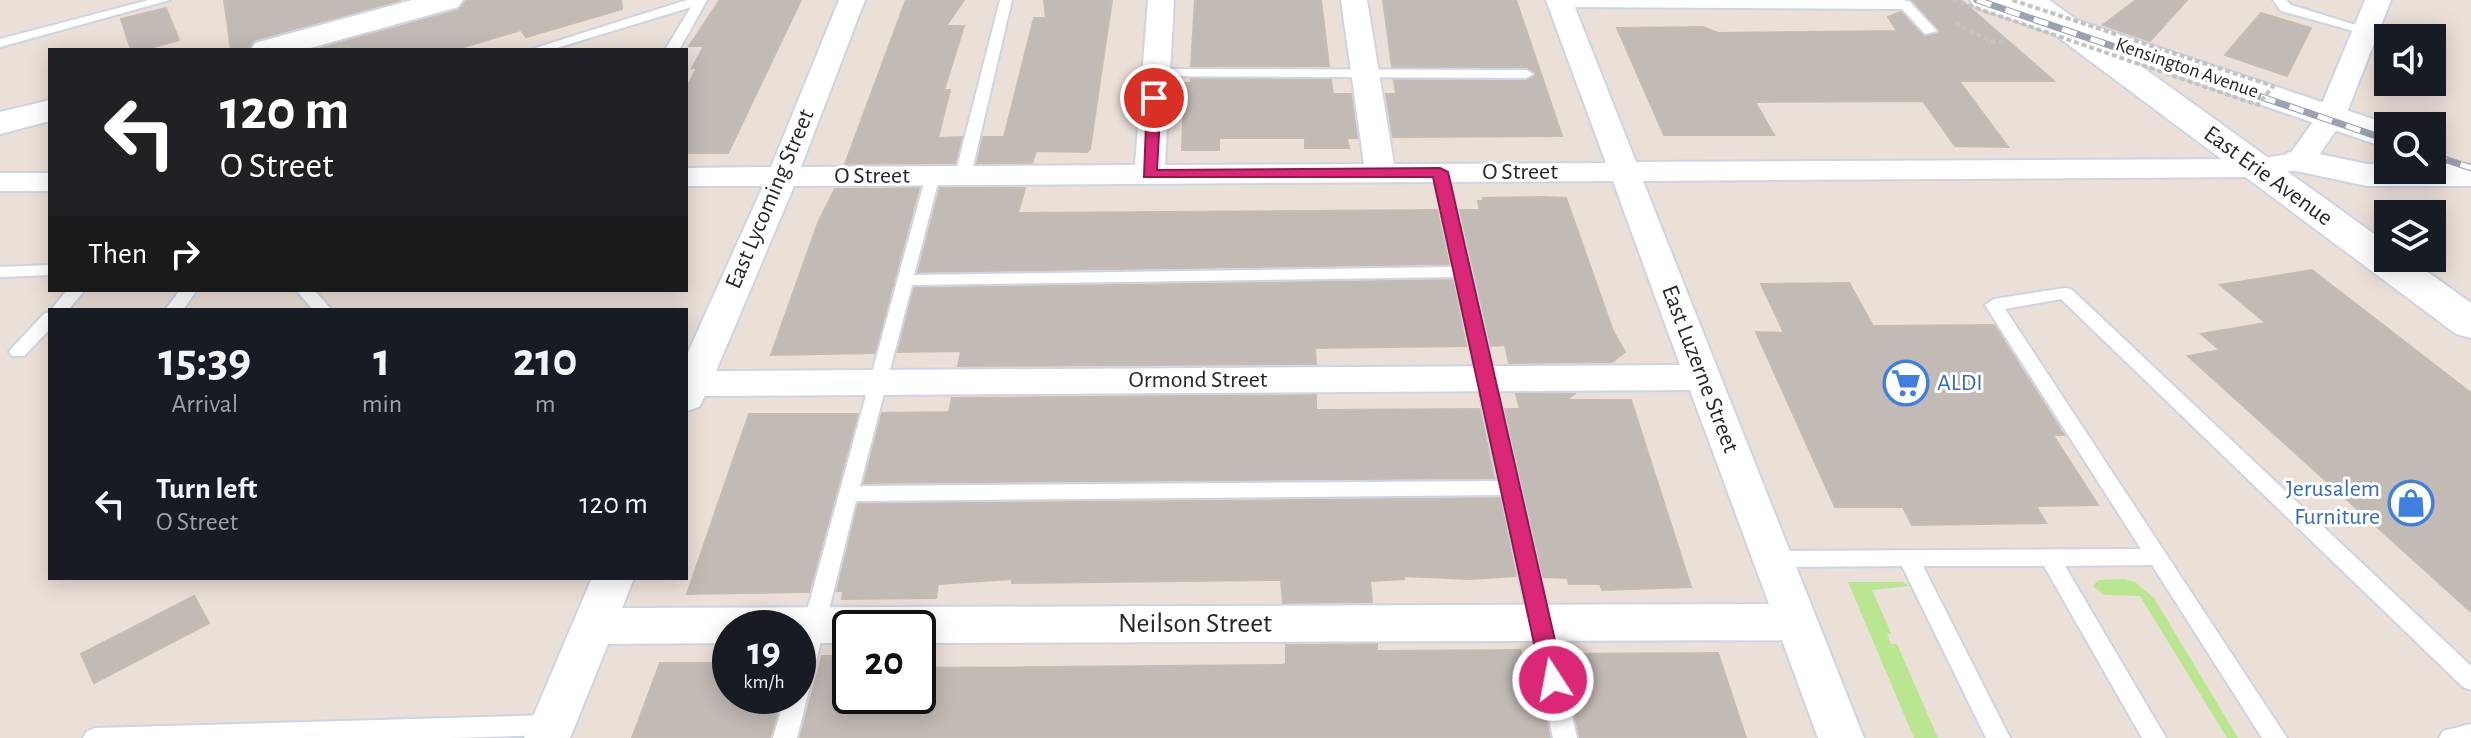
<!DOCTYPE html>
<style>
:root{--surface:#171b24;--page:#20242c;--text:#f1f3f6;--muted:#9ea1a6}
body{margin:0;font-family:"Alegreya Sans",sans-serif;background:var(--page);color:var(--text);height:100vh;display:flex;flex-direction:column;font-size:30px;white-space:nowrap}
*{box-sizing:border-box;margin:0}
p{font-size:26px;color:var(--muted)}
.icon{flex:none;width:44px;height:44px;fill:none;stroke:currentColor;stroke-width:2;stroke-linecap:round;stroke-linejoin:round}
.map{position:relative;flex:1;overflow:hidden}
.details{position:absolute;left:48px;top:308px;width:640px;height:272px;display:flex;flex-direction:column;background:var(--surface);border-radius:0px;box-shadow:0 4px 20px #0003}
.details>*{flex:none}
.top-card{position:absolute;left:48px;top:48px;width:640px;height:244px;border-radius:0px;box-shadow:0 4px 20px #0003;background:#202124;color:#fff;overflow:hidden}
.tools{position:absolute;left:2374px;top:24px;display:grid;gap:16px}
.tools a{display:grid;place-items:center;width:72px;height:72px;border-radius:0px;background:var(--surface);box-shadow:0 4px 20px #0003;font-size:40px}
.speed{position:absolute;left:712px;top:610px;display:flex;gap:16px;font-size:40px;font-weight:700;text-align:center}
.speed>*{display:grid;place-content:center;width:104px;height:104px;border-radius:50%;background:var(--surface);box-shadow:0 4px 20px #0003;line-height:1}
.speed small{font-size:20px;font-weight:400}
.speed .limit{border:4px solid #111;border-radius:12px;background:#fff;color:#111}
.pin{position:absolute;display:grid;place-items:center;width:68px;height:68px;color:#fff;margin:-34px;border:4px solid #fff;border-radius:50%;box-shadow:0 2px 8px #0007}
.me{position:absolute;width:88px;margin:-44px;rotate:349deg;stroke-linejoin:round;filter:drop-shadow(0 0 6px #0008)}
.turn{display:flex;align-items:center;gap:28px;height:168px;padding:0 40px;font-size:36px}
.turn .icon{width:104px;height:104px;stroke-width:2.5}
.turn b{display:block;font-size:56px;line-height:68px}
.then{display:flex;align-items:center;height:76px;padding:0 40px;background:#0003;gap:16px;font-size:30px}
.eta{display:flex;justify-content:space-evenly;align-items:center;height:136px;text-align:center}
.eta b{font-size:48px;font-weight:700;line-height:56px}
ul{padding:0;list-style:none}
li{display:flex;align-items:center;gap:24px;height:120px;padding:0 40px}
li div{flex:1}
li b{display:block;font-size:30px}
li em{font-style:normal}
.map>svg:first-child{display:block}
</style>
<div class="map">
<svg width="2471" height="738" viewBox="0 0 2471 738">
<rect width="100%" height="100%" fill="#ebe0d8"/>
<path fill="#bae591" d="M2124,579L2135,582L2154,598L2238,738H2227L2140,596L2104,595L2093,586L2098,580Z
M1848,582H1903L1909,586L1872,590L1891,633L1887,634L1891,644H1897L1938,738H1914Z"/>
<path fill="#c2bab5" stroke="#c6bcb2" stroke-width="2" d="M224,0H401L254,40L248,50H231Z
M466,0H621L622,9L526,37L521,30L454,50H314L459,10Z
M801,0L728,153H686V89L697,68H692L704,46H689L719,1Z
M906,0H964L946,26H964L944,90H950L938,138L962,137L955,163L845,164Z
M1044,0H1112L1090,149L1087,152L1036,151L1032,163H977L983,137H1004L1034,18H1046Z
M1195,0H1321L1329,66H1191Z
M1383,0H1516L1562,136L1393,137L1386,94H1396L1394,80L1526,81L1536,73L1526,67H1392Z
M1912,0H1961L2054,81H1959L2008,147L1955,146L1923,101L1755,102L1774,135H1664L1617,28L1703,27L1718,33L1897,31L1888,17L1901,12L1923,36L1939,33Z
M2136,0H2187L2150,41L2103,25Z
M166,8L179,40L143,50H131L121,19Z
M2261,13L2311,28L2287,76L2225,55Z
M1191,79L1331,80L1333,94H1351L1357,138H1347L1349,148H1305V138H1219V150H1182L1184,83H1190Z
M919,188L875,353L771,355L818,223L835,189Z
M940,188H1025L1018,213L1437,210L1449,264L918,272Z
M1544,197L1566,198L1613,331L1625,352L1612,362L1509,363L1505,345L1491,346L1460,210H1480L1478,201H1484L1483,198Z
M2312,270L2471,393V612L2188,356L2220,350L2201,334L2266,323L2220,285Z
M1453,280L1466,346L1315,348L1316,364L958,366L961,351L898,352L914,288Z
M1849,283L1873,326L1994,325L2064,435H2053L2098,505L2036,506L2046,523L1912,525L1903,507H1835L1756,332L1784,333L1761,284Z
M1516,394H1574L1566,400H1631L1691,587L1602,590L1600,584H1569L1567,578L1543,577L1505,409H1520Z
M1316,395V410L1480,409L1494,478L864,483L882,413L949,412L952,398Z
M749,414H858L809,592L687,594Z
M1500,498L1516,576L1470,579L1403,576L1404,579L1370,581L1372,602L1283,603L1281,580L1012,583V579L938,584L936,598L842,599L843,591H837L858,504Z
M194,596L209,623L94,683L81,654Z
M1377,644V651L1520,650L1521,654H1532L1550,738H800L822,656H850V696H918V668L1282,665L1286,664V645Z
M1718,653L1746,738H1580L1561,654Z
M660,663H730V696H782L770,738H632Z"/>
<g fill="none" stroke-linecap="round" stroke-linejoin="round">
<g stroke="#cdd4e2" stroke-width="4">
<path id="lane" d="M149,0H170L0,47V39Z
M687,0H707L679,50H665L691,7L550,50H529Z
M1000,0H1012L971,175L963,180L955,175Z
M1561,0H1903L1910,2L1937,31L1925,34L1902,9L1556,7V1Z
M2273,0H2286L2291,5L2372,30L2365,34L2281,11Z
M1156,69L1526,70L1533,74L1526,78L1151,76V70Z
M1440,167L1448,172L1577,738H1553L1502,495L856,501L797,738H773L785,696H798V644L927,172H937L940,175L914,275L1453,267L1432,172ZM1455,277L1498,481L860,486L912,285Z
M50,265V275L0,277V267Z
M2065,288L2071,289L2471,666V690L2463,687L2061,299L2005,309L2287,738H2262L2152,565L2065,566L2166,738H2142L2044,566H1923L2010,738H1986L1902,566L1772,567L1765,565L1762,559L1765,553L1772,551L2141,549L1985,305L1994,299Z
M67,290H85L68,310L50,311Z
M180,290H197L183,310H165Z
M296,290H314L332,310H313Z
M50,312V329L24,356H12L9,352L12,348L44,314Z
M552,715L560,718L564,725L560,732L552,735L452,738H83L87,731L95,728Z
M2471,724V738H2439L2443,731Z"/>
</g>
<g stroke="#cdd4e2" stroke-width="4">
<path id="street" d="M839,0H865L801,167L1135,165L1148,0H1174L1165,165L1364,164L1341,0H1367L1394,164L1606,163L1546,0H1572L1636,162L2258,159L2290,154L2317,116L2365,0H2391L2345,117L2311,167L2258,177L1643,181L1864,738H1818L1782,640L918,643V628H850V643H798V628H730V643L608,644L570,738H524L592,578H634L622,608L1769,604L1690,390L705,396L699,407L686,411V357L763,186H686V168L771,167ZM1613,181L1680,365L716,371L794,186Z
M0,173H50V191H0Z"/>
</g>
<g stroke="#cdd4e2" stroke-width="4">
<path id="secondary" d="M412,0H463L458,7L303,50H251L255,43Z
M1970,0H2049L2077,20L2394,126H2388V147L2375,144L2134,61L2388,244V258H2408L2471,303V338L2456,334L2054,34L1975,7Z
M50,100V121L0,134V112Z
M2300,150L2367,164H2388V170H2432V164H2471V186H2367L2287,169L2282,161L2287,153Z"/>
</g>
<path stroke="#c3c3c3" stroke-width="4" stroke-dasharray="5 3" stroke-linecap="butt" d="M1955,23L1993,42L2005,41"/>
<use href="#lane" fill="#fff" fill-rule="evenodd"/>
<use href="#street" fill="#fff" fill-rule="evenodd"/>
<use href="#secondary" fill="#fff" fill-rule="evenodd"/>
<g stroke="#9ba2b3" stroke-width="7">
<path id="rail" d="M1977,0L2388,140
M2432,155L2471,168"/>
</g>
<use href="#rail" stroke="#fff" stroke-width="5" stroke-dasharray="15" stroke-linecap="butt"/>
<path stroke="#c3c3c3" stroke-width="4" stroke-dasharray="5 3" stroke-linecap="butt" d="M1953,0L2258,105L2273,86L2012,0"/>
</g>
<path fill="#db2777" stroke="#8e194d" stroke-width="2" d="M1154,94L1161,98L1157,170L1440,168L1448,172L1564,680L1561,687L1553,690L1545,687L1542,680L1433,177H1144L1147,98Z"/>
<defs>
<g id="supermarket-ring" transform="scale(2.3)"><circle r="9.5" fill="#fff" stroke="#3f7fe0" stroke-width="1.5"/><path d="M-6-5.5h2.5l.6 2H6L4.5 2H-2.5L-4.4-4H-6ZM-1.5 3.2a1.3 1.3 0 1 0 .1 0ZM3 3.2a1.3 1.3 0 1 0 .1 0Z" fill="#3f7fe0"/></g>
<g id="shop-ring" transform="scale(2.3)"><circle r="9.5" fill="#fff" stroke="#3f7fe0" stroke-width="1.5"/><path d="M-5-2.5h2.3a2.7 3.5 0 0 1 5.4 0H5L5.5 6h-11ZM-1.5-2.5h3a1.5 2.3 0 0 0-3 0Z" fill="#3f7fe0"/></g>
</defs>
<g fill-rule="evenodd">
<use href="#supermarket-ring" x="1906" y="383"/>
<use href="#shop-ring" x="2411" y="503"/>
</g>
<g text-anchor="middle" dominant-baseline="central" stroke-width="6" stroke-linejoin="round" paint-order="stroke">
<g font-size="20" fill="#272727" stroke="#fff">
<text transform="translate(2187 68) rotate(19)">Kensington Avenue</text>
</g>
<g font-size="24" fill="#272727" stroke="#fff">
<text x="1520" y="172">O Street</text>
<text x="872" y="176">O Street</text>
<text transform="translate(2268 176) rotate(36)">East Erie Avenue</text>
<text transform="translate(770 199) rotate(-67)">East Lycoming Street</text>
<text transform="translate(1700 369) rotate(69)">East Luzerne Street</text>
<text x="1198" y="380">Ormond Street</text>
</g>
<g font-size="24" fill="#366cbe" stroke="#fff" text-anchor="start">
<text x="1937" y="383">ALDI</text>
<text x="2380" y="489" text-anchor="end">Jerusalem<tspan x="2380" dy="28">Furniture</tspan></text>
</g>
<g font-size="28" fill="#272727" stroke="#fff">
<text x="1195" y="624">Neilson Street</text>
</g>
</g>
</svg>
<div class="tools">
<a><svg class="icon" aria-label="sound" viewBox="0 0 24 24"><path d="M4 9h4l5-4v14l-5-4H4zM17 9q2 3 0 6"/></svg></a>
<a><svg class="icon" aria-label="search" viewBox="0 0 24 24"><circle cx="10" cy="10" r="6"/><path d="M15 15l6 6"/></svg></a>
<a><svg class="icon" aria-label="layers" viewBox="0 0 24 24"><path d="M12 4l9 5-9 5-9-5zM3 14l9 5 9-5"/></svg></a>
</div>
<div class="speed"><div>19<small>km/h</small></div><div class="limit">20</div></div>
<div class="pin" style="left:1154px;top:98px;background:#d93025"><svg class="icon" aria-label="arrive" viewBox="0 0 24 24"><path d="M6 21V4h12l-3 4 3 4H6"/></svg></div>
<svg class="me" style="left:1553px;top:680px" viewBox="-20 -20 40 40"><circle r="17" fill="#db2777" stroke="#fff" stroke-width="3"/><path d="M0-11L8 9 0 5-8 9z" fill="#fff"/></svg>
<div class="top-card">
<div class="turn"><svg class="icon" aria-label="left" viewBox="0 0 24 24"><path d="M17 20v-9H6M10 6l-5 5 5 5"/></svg><div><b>120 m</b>O Street</div></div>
<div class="then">Then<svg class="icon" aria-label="right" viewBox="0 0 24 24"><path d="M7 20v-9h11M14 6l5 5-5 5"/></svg></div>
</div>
<section class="details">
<div class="eta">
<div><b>15:39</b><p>Arrival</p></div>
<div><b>1</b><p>min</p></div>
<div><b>210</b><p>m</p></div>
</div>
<ul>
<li><svg class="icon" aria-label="left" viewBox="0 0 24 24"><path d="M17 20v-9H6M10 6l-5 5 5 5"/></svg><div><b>Turn left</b><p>O Street</p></div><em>120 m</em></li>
</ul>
</section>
</div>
